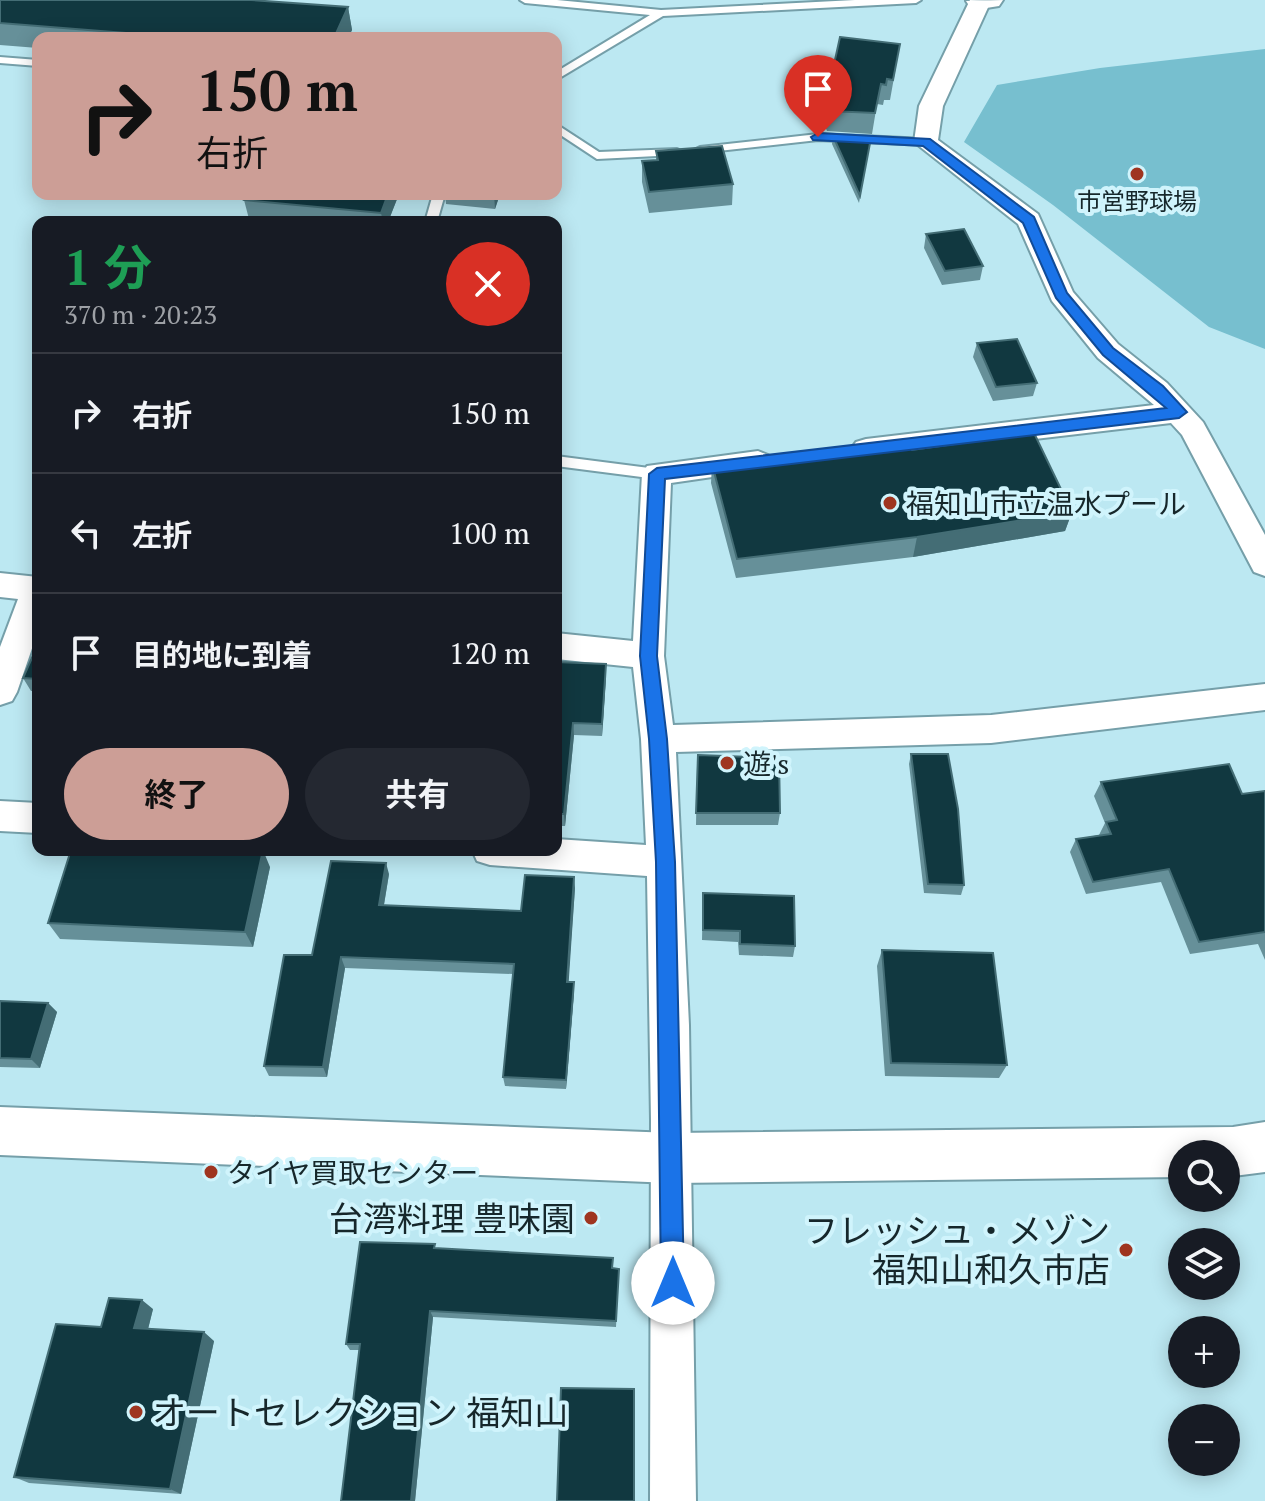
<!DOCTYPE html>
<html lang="ja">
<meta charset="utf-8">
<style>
:root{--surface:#171b24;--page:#242831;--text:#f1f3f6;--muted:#9ea1a6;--line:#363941;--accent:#cc9e96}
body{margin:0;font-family:"PT Serif","Noto Sans JP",serif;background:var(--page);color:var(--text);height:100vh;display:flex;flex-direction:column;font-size:30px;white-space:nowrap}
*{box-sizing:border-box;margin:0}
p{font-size:26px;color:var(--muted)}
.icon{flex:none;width:44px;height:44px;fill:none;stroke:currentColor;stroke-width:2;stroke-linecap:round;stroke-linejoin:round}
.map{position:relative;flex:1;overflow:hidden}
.panel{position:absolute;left:32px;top:216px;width:530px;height:640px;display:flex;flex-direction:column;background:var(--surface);border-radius:16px;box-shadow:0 4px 20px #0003}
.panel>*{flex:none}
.guide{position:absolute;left:32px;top:32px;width:530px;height:168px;border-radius:16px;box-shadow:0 4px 20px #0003;background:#cc9e96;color:#111;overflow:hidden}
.fabs{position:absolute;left:1168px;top:1140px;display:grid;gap:16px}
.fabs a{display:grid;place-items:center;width:72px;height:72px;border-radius:50%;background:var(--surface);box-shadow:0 4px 20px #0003;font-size:40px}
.pin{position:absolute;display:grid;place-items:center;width:68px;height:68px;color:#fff;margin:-82px -34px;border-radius:50% 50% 50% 0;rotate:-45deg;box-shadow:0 0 8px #0007}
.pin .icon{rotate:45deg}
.me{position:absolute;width:88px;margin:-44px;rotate:0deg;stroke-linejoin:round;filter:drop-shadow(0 0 6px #0008)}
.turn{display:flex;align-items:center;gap:28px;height:168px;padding:0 32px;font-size:36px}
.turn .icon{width:104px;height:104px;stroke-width:2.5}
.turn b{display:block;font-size:56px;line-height:68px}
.round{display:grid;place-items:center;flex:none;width:84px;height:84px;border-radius:42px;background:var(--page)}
.head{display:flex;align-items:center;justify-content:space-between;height:136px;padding:0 32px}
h1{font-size:48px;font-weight:700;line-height:60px;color:#1e9e55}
.action{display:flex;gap:16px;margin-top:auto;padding:16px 32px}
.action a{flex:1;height:92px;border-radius:48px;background:var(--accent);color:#111;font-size:32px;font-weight:700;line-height:92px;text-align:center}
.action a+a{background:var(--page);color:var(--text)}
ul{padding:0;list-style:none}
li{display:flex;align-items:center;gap:24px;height:120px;padding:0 32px;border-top:2px solid var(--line)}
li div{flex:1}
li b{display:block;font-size:30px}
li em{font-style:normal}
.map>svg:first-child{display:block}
</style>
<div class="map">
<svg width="1265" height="1501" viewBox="0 0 1265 1501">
<rect width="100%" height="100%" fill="#bce8f2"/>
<path fill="#77bfcf" d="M1265,49V349L1209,327L1053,205L964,142L997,85L1100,68Z"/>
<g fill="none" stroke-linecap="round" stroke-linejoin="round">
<g stroke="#759fa9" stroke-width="4">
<path id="service" d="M520,0H557L661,10L855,0H921L916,3L663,16L556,80V72L650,15L525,3Z
M0,57L38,60V66L0,63Z
M556,124L599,152L677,149L683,152L677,155L597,159L556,132Z
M818,134L926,139L932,142L926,145L818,140L700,153L694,150L700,147Z
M433,194H445L437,222H425Z
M556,456L657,469L664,474L657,479L556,466Z"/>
</g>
<g stroke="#759fa9" stroke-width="4">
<path id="minor" d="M970,0L991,1L943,106L938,140L1038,214L1073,292L1118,344L1167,383L1203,422L1265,535V576L1254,572L1182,435L1171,423L866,459L856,456L851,449L856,442L866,439L1154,405L1098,358L1052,301L1018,224L914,142L919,106Z
M758,451L768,455L773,462L768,469L671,483L664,656L673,725L991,715L1265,684V710L991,743L676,752L689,1025L696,1501H650L651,1120L647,876L490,865L477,861L472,850H556V839L646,845L641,739L633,667L556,659V633L633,641L642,474L647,466Z
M0,573L38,577V631L17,692L12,701L0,705V647L18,599L0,597Z
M0,801L38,803V833L0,831Z"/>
</g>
<g stroke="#759fa9" stroke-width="4">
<path id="tertiary" d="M1003,0L999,6L980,9L970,7L966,1Z
M0,1107L672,1133L1233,1127L1265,1122V1172L1226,1177V1154H1182V1177L672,1183L0,1155Z"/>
</g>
<use href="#service" fill="#fff" fill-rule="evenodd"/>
<use href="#minor" fill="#fff" fill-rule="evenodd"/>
<use href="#tertiary" fill="#fff" fill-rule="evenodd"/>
</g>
<path fill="#669099" d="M0,0L348,7L352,30L348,38H38V48L0,45Z
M900,44L890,100H884L883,105L877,104L872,134L827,131L807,86L809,66L833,69Z
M833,136L871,138L859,203L832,144Z
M656,151L733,184L732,205L649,213L642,182V161L656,160Z
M399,194L388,222H285L249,219L244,200Z
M445,194H500L495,209L446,204Z
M926,234L983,266L980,280L942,285L924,248Z
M977,343L1037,383L1033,396L993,401L973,357Z
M912,450L1072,512L1065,531L913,557L736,578L711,483L712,464Z
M38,644V691H31L23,678Z
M556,662L606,676L602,736L574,735L565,826H556Z
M911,754L964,885L961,895L924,893L909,764Z
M697,767L780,813L778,825H696Z
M1101,782L1242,794L1265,791V960L1258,944L1190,954L1161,882L1086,894L1070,852L1076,839L1099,835L1105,823L1094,796Z
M270,867L253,947L60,939L48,923Z
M389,874L384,905L521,911L575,888L568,982H574V992L566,1089L505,1086L503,1077L513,974L345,968L327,1077L269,1076L264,1066L312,955Z
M703,893L795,946L793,957L739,955L738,942L702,940Z
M882,950L1007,1065L999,1078L885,1076L877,966Z
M0,1001L48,1003L57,1012L40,1068L0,1067Z
M437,1248L619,1269L616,1327L433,1317L415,1501H341L359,1350H350L346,1344Z
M153,1309L148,1329L214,1341L181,1494L29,1483L14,1477L101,1327Z"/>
<path fill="#446d75" d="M348,7L352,30L348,38H334Z
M388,194H399L388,222H383L381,213Z
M494,194H500L495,209Z
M1072,512L1065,531L913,557L917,537Z
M606,664V676L602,736V724Z
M573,723L574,735L565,826L564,814Z
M263,850L270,867L253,947L245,932Z
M386,863L389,874L382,916L379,905Z
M574,877L575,888L568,992L567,982Z
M341,957L345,968L327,1077L323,1067Z
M574,982V992L566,1089V1080Z
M48,1003L57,1012L40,1068L31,1059Z
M142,1300L153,1309L146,1337L134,1328Z
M430,1311L433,1317L415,1501H411Z
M204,1332L214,1341L181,1494L170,1489Z"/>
<path fill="#113840" stroke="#446d75" stroke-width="2" d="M0,0H251L348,7L334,38H189L0,23Z
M840,37L900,44L893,80L887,79L886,85L881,84L875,113L829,111L809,66L833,69Z
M833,136L871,138L860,196Z
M722,146L733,184L649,192L642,161L658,160L656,151Z
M247,194H388L381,213L244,200Z
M964,229L983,266L945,271L926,234Z
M1017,339L1037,383L996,387L977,343Z
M1034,433L1072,512L917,537L737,559L712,464L908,441L912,450Z
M38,644V679L23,678Z
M556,662L606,664L602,724L573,723L564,814H556Z
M911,754H948L958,809L964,885L928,884Z
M698,755L779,758L780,813H696Z
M1229,764L1242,794L1265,791V932L1199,942L1169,869L1093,882L1076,839L1111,834L1106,822L1117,820L1101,782Z
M71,850H263L245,932L48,923Z
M331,861L386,863L379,905L521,911L525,875L574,877L567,982H574L566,1080L503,1077L514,964L341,957L323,1067L264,1066L284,955H312Z
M703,893L794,896L795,946L740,944V931L703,930Z
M882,950L993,953L1007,1065L891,1063Z
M0,1001L48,1003L31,1059L0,1058Z
M360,1242L435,1244L434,1248L613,1258L612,1268L619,1269L616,1321L430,1311L411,1501H341L360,1344H346Z
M109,1298L142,1300L134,1328L204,1332L170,1489L14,1477L56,1324L101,1327Z
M561,1388L634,1389V1501H557Z"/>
<path fill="#1a73e8" stroke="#114b97" stroke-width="2" d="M818,133L930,139L993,186L1034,217L1067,293L1113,348L1163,386L1187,412L1179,418L665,479L657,656L667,739L675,862L684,1283L681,1291L673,1294L665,1291L661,1283L656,862L649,739L640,656L649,474L657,468L1166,408L1103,355L1056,298L1023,223L923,146L813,140L811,137Z"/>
<g fill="#9f3520" stroke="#d0f4fc" stroke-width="3">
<circle cx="1137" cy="174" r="8"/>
<circle cx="890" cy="503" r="8"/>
<circle cx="727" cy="763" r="8"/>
<circle cx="211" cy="1172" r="8"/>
<circle cx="591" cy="1218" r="8"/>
<circle cx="1126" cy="1250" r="8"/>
<circle cx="136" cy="1412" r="8"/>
</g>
<g text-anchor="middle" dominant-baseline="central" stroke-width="8" stroke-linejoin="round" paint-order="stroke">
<g font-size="24" fill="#16272b" stroke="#d0f4fc">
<text x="1137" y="201">市営野球場</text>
</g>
<g font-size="28" fill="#16272b" stroke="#d0f4fc" text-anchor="start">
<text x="906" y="503">福知山市立温水プール</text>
<text x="743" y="763">遊's</text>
<text x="227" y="1172">タイヤ買取センター</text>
</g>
<g font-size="34" fill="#16272b" stroke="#d0f4fc" text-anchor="end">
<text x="575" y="1218">台湾料理 豊味園</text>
<text x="1110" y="1230">フレッシュ・メゾン<tspan x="1110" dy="39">福知山和久市店</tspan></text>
<text x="152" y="1412" text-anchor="start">オートセレクション 福知山</text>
</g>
</g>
</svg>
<div class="fabs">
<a><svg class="icon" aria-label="search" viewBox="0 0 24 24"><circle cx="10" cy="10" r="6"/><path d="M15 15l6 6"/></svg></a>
<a><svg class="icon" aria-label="layers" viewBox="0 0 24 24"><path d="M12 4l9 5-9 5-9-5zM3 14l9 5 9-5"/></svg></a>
<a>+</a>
<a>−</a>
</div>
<div class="pin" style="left:818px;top:137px;background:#d93025"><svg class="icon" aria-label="arrive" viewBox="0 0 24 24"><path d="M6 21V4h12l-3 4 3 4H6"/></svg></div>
<svg class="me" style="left:673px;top:1283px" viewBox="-20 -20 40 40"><circle r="19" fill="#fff"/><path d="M0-13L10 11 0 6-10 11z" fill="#1a73e8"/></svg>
<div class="guide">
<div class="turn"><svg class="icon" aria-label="right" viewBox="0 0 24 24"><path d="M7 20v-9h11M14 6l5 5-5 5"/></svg><div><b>150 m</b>右折</div></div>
</div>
<section class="panel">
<div class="head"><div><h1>1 分</h1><p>370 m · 20:23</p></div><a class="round" style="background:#d93025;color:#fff"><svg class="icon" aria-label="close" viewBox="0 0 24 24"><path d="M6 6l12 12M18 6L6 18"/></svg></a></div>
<ul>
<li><svg class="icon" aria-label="right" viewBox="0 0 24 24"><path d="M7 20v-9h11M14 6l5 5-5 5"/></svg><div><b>右折</b></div><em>150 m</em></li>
<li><svg class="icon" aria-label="left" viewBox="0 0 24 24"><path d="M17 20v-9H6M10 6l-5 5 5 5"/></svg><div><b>左折</b></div><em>100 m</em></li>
<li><svg class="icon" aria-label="arrive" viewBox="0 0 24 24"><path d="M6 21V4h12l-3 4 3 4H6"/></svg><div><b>目的地に到着</b></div><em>120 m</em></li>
</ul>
<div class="action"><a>終了</a><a>共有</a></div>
</section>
</div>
